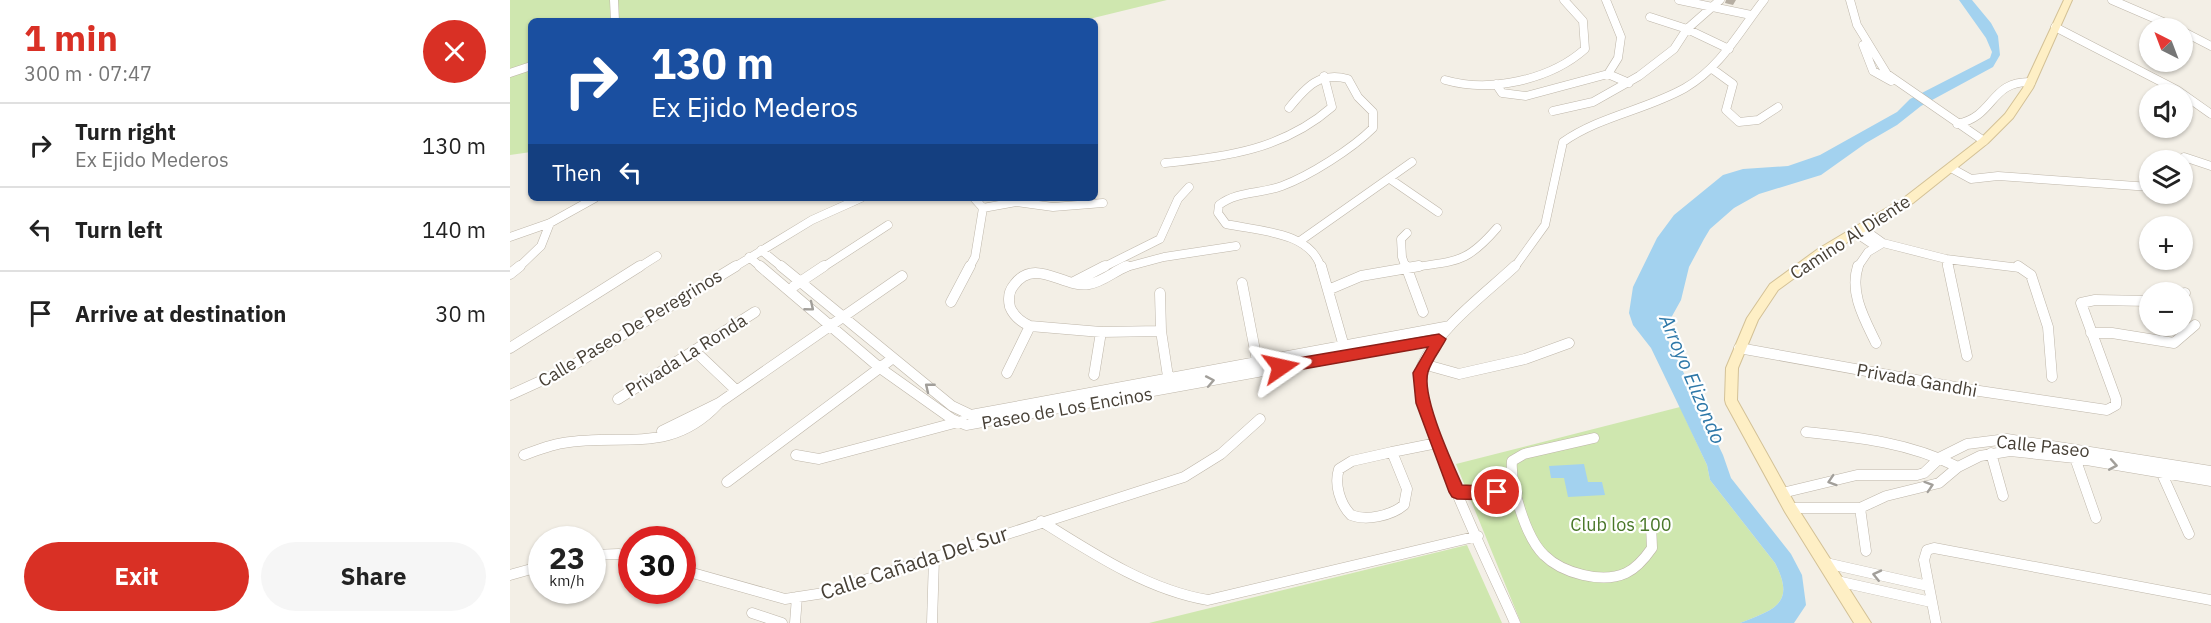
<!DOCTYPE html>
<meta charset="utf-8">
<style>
:root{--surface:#fff;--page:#f6f6f6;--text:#222;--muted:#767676;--line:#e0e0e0;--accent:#d93025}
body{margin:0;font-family:"IBM Plex Sans",sans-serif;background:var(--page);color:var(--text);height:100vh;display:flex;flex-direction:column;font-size:22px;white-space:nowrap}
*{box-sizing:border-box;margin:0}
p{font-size:20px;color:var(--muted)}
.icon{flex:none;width:33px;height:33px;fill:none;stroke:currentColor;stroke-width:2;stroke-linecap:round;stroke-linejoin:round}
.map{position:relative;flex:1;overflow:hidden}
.drawer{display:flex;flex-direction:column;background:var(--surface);width:510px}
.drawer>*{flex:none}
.hud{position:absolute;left:18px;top:18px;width:570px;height:183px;border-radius:9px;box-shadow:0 2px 4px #0004;background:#1a4fa0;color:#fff;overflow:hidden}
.needle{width:39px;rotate:318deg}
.controls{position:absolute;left:1629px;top:18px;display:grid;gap:12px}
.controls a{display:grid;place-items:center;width:54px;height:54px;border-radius:50%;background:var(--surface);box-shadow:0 2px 4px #0004;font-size:30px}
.speed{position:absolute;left:18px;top:526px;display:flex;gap:12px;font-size:30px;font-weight:700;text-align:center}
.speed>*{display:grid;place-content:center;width:78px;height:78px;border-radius:50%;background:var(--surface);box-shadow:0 2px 4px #0004;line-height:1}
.speed small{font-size:15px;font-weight:400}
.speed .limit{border:9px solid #d22;background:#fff;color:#111}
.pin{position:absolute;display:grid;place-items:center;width:51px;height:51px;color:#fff;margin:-26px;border:3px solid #fff;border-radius:50%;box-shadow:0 2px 6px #0007}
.me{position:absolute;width:66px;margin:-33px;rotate:79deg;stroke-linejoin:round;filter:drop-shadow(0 0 4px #0008)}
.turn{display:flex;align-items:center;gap:21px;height:126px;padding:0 24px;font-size:27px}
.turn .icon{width:78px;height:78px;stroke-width:2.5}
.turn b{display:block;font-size:42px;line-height:51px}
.then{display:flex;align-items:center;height:57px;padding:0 24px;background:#0003;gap:12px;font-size:22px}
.round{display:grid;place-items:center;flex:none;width:63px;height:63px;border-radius:32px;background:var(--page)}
.summary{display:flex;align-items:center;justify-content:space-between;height:102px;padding:0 24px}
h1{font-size:36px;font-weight:700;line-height:45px;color:var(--accent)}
.button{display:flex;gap:12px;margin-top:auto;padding:12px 24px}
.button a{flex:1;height:69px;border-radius:36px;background:var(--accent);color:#fff;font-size:24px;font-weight:700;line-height:69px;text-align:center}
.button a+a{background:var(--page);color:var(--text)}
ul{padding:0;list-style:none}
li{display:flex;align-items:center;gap:18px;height:84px;padding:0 24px;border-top:2px solid var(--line)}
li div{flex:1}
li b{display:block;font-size:22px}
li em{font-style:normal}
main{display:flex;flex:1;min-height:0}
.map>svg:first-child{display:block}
</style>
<main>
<section class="drawer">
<div class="summary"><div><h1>1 min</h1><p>300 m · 07:47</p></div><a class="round" style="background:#d93025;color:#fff"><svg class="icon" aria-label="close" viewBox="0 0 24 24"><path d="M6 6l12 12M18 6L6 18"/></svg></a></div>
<ul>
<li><svg class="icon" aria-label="right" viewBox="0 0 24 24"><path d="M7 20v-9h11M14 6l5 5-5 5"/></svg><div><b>Turn right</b><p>Ex Ejido Mederos</p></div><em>130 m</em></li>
<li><svg class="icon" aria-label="left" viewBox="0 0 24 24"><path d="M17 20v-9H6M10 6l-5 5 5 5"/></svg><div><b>Turn left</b></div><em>140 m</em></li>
<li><svg class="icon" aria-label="arrive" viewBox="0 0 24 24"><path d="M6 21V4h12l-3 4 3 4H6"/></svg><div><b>Arrive at destination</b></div><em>30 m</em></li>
</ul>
<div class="button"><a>Exit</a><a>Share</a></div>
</section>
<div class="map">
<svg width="1701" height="623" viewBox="0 0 1701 623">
<rect width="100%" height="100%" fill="#f3efe6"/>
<path fill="#cfe7af" d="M0,0H657L571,21H21V152L0,155Z
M1170,407L1197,465L1200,480L1265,563C1287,605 1262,610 1230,623H1011L946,464Z
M957,545L992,623H639Z"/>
<path fill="#a3d2ef" d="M1449,0H1462L1481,23L1488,36L1490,55L1483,67L1411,106L1387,125L1356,143L1311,175L1249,194L1224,208L1200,229L1194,239L1179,267L1171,300L1161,318L1158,340L1213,455L1221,478L1281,554L1292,575L1296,605L1284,623H1230C1262,610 1287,605 1265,563L1200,480L1197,465L1168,404L1141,348L1123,325L1119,313L1123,287L1147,238L1164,215L1213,175L1233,169L1278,166L1310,155L1387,112L1400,99L1480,58L1482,52L1476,38Z
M1074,464L1078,482H1092L1095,495L1058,497L1054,478H1041L1039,466Z"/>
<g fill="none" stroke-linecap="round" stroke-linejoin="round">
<g stroke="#beb6a9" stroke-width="9">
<path id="street-far1" d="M104,0L105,21
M1169,0L1241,15
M1340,0L1347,25L1377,74L1474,141
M1602,0L1667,28
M1140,17L1177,29L1219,49
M1545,27L1667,90L1701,114
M1672,31L1701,46
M1353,45L1363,71L1381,81
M1201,68L1223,84L1216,110L1229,122L1248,120L1268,107
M0,73L21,66
M1098,74L1119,83
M935,80C980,93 1040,80 1075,49L1073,21L1054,0
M986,84L992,93L1016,96L1098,74L1108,58L1111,37L1096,0
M779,108C796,87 810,71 838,79L848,97L863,112V128C842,149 799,176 772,186C751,194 727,191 709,205L708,213L716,224C747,231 801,231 811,268
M1043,111L1083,102L1129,76L1164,49L1177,29L1210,0
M1447,124C1486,116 1479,81 1521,82
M1674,157L1701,166
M655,163C717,157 774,149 822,107L814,76
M1441,168L1461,179L1488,176L1640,187
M880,179L928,212
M464,198L473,208
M473,208L506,202L543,207L593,203
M1352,228L1373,243L1436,259L1510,268
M1344,232L1365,246
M0,237L40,223L85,198
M790,241L902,162
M251,250L273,268
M239,257L252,268
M1436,259L1438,268
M8,268L31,246L40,223
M128,268L147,256
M223,268L302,220L351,198
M312,268L378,225
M459,268L465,257L473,208
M592,268L650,239L668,199L679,187
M613,268L654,257L726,246
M896,268L892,257L891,239L897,233
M900,268C946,260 955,265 987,228
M1004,268L1035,225L1053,142C1090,116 1136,110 1175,88C1211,67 1229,32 1254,0
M1347,268L1358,252L1373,243"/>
</g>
<g stroke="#beb6a9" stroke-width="11">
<path id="street" d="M250,266L370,368L442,419L456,425L929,339
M271,266L442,406L461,415L940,326
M617,266C604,271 593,282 579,284C554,289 525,256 504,285C499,291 498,299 500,307C504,317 511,322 520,326L591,332L651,331
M811,266L835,350
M896,266L913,312
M1348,266C1339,293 1355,320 1366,343
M1438,266L1457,356
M1508,266L1521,275L1538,327L1542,377
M0,274L10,266
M564,282L595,266
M732,283L748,366
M284,286L314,266
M818,290L851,276L909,266
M650,293L651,331L659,383
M1672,294L1675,293
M441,302L460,266
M1581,333H1602L1664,343L1685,325
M0,348L130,266
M1229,348L1456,389L1597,410L1606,405V399L1571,303L1585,300L1640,301
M186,352L226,390
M913,364L949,374L1015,359L1059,343
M497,373L520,326
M584,375L591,332
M0,395L57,369L226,266
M108,399L245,312
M152,431L209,403L392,276
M1296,432C1349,437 1400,443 1448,467
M1084,438L1014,454L1002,461C1000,485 1016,538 1034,555C1052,573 1092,584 1116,573C1127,568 1135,558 1142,548L1141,524
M882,452L897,489L894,505C881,516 856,521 841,515C830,504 824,484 829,469L842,461Z
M882,452L927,443
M1481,453L1493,496
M14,455C27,450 40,445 53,443C114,433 160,455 208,404
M286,455L309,459L452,421
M1564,455L1586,518
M1652,474L1679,534
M217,482L383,358
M947,492L1007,493
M1272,493L1347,475H1407L1414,473L1431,457L1457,444L1497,439L1701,471
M1280,508H1350L1376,496L1429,483L1448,467L1470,456L1500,451L1565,458L1701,481
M1350,508L1356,551
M531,521C582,553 638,590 698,600L968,536
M82,555L109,554L122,557
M1316,563L1418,586
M172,570L275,599L314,593L674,477L711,454L750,419
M0,575L32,566
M1327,581L1421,602
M242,613L272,623
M285,623L287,597
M422,623L424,558
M1005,623C987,581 898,402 912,366C928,328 975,294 1005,266
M1426,623L1414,560L1417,550L1424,548L1701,600"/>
</g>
<g stroke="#d3c196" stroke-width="2">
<path id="secondary" d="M1554,0H1562L1523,88L1503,118L1478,143L1403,203L1316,255L1268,290L1248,320L1228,368L1227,400L1285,504L1361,623H1344L1275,512L1216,404L1215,400L1216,368L1237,318L1260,284L1308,249L1395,197L1470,139L1495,114L1513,88Z"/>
</g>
<use href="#street-far1" stroke="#fff" stroke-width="8"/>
<use href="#street" stroke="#fff" stroke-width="10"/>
<use href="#secondary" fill="#feefc5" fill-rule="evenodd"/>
</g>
<path fill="#b6aea2" d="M1216,0H1226L1223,5L1215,3Z"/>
<defs><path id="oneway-chevron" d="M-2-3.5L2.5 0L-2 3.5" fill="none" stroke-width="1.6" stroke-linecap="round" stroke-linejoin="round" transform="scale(1.5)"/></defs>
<g stroke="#a29f9a">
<use href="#oneway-chevron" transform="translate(300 307) rotate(39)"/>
<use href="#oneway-chevron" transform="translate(700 381) rotate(-11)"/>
<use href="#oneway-chevron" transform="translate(419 387) rotate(-141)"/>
<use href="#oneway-chevron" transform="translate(1603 465) rotate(10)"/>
<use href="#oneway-chevron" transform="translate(1322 481) rotate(162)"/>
<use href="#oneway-chevron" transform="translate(1419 486) rotate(-18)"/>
<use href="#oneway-chevron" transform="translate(1367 575) rotate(-167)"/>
</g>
<path fill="#d93025" stroke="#8d1f18" stroke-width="1.5" d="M929,334L936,339C931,349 921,361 918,372C911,396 942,462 952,485L992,487L995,492L992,497L987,500L947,499L942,497L939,492L906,403L903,373L918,347L771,373L764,367L771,361Z"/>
<g text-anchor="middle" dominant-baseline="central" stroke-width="4.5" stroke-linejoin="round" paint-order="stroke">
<g font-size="18" fill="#463f35" stroke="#fff">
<text transform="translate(1340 237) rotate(-33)">Camino Al Diente</text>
<text transform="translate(120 328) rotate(-31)">Calle Paseo De Peregrinos</text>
<text transform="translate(176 355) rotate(-32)">Privada La Ronda</text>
<text transform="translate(1407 380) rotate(10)">Privada Gandhi</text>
<text transform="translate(557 408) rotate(-10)">Paseo de Los Encinos</text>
<text transform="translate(1533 446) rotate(6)">Calle Paseo</text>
</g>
<g font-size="18" fill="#497729" stroke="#fff">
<text x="1111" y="524">Club los 100</text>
</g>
<g font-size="20" font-style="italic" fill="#2e78a8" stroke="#fff">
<text transform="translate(1183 379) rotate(67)">Arroyo Elizondo</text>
</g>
<g font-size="21" fill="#463f35" stroke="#fff">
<text transform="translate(404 562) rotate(-18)">Calle Cañada Del Sur</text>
</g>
</g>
</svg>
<div class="controls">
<a><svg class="needle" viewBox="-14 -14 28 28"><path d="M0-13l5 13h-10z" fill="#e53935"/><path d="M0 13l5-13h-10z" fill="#767676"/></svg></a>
<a><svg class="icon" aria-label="sound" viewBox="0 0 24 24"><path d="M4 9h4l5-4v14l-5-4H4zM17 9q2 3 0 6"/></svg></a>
<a><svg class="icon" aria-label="layers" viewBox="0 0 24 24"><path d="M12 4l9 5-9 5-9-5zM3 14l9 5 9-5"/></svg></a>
<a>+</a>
<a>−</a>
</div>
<div class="speed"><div>23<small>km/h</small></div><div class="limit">30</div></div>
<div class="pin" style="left:987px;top:492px;background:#d93025"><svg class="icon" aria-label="arrive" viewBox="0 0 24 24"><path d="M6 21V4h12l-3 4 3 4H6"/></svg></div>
<svg class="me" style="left:771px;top:367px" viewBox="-20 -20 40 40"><path d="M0-17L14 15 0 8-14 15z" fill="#d93025" stroke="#fff" stroke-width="4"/></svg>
<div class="hud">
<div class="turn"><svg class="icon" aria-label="right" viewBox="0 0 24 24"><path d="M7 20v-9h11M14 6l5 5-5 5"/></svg><div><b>130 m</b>Ex Ejido Mederos</div></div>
<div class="then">Then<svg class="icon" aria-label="left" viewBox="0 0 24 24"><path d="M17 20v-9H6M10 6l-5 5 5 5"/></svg></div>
</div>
</div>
</main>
